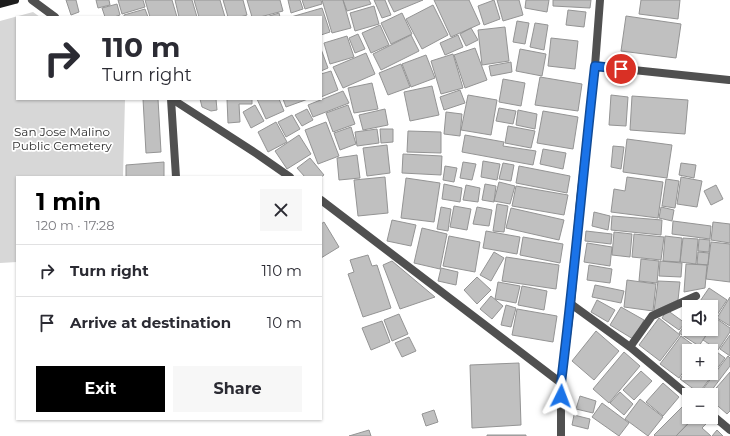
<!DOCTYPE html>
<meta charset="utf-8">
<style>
:root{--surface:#fff;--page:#f7f7f7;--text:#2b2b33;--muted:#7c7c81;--line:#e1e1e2;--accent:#000}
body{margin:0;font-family:Montserrat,sans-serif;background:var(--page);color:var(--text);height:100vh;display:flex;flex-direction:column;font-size:15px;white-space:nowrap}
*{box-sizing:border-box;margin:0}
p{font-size:13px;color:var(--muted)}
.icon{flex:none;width:22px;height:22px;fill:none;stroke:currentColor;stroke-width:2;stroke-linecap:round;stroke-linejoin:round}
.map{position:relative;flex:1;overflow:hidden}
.side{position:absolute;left:16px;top:176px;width:306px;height:244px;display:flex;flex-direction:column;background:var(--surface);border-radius:0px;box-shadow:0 1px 3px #0004}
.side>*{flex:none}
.hud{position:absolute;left:16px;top:16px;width:306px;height:84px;border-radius:0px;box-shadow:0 1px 3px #0004;background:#fff;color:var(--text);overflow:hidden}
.fabs{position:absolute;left:682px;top:300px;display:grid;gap:8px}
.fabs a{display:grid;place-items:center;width:36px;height:36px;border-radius:0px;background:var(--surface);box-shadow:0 1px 3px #0004;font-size:20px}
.pin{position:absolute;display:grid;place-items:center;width:34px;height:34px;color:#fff;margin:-17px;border:2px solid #fff;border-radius:50%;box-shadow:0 1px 4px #0007}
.me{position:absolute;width:44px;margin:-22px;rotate:3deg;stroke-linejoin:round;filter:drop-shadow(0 0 3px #0008)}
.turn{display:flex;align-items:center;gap:14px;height:84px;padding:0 20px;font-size:18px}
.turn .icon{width:52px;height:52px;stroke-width:2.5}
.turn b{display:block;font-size:28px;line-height:34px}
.round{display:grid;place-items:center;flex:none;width:42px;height:42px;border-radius:0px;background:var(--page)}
.summary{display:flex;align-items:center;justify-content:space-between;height:68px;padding:0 20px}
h1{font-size:24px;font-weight:700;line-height:30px;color:var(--accent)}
.primary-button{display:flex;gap:8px;margin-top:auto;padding:8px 20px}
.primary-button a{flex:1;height:46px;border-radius:0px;background:var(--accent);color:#fff;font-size:16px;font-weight:700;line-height:46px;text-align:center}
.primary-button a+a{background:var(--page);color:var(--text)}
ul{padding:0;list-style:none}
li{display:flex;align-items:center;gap:12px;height:52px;padding:0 20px;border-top:1px solid var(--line)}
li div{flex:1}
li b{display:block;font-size:15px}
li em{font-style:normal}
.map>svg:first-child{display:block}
</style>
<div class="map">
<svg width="730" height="436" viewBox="0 0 730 436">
<rect width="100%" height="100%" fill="#fff"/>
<path fill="#d7d7d7" d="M33,12L40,17H17V99H125L123,177H17V262L0,263V21Z"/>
<path fill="#c0c0c0" stroke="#949494" d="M66,0H76L79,12L71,15Z
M96,0H109L110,5L98,8Z
M118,0H143L145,7L122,14Z
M145,0H172L177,17H150Z
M175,0H192L197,17H179Z
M194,0H220L225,17H199Z
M223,0H243L247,15L240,17H228Z
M247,0H280L283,11L260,17H252Z
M288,0H300L303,9L291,13Z
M302,0H321L322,4L305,9Z
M322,0H343L351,28L332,33Z
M343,0H369L371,4L347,11Z
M374,0H385L391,15L382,18Z
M388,0H423L394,12Z
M434,0H469L480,24L451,37Z
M494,0L500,19L484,25L478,6Z
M497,0H519L523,15L503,21Z
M526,0H549L547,12L525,8Z
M553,0H591L590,8L553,6Z
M641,0H680L678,19L639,14Z
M117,4L120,15L114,17H105L102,8Z
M433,5L448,35L422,49L406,19Z
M374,6L379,24L355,31L350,13Z
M322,8L330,32L321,35V17H291Z
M145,9L148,17H124V15Z
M568,10L586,12L584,27L566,25Z
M279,13L280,17H266Z
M402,13L412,34L391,44L381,23Z
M626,16L681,24L676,58L621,51Z
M517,21L529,23L525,44L513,42Z
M535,23L548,25L544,50L530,47Z
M380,25L389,45L371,53L362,33Z
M505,27L509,61L482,65L478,30Z
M471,28L478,40L466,46L460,34Z
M358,34L365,49L355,53L349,38Z
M411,35L419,51L381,70L373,54Z
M458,35L463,47L445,55L440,43Z
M347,36L354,57L330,64L324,43Z
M551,38L578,41L575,69L548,66Z
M475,48L487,80L465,88L454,55Z
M321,49L328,68L321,71Z
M520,49L546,54L542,76L516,71Z
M366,53L375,74L343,88L333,67Z
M453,54L463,88L441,94L431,61Z
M426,55L435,78L411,87L402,64Z
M511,62L512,72L491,76L489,66Z
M401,64L410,87L388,95L379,73Z
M331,71L338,90L321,97V74Z
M540,77L582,84L578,111L535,105Z
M503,79L525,83L521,106L499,102Z
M372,83L378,109L354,113L348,88Z
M432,86L439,115L410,121L404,92Z
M460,90L465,103L444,110L440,97Z
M343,91L349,103L313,117L308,105Z
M468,95L497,100L491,135L461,130Z
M611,95L628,97L626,126L609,125Z
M632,96L688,100L685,134L630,130Z
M143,99H158L161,152L146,153Z
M200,99H216L217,110L211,111L202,107Z
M227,99H252V104H239L240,122L228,123Z
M257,99H279L284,111L266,119Z
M283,99H308L286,107Z
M255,105L264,121L251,128L243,112Z
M348,105L355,124L333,132L326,113Z
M499,108L516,111L513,124L496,121Z
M307,109L313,120L302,126L295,115Z
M385,109L388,125L363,130L359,115Z
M518,110L537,114L535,129L516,125Z
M543,111L578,117L573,149L537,143Z
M446,112L462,114L460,136L444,134Z
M292,115L300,129L286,137L278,122Z
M276,122L287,142L268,152L258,132Z
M326,122L339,156L318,164L305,130Z
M508,126L535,131L531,148L505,143Z
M351,127L356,144L340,150L334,133Z
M377,129L379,143L357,146L355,132Z
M380,129H393V142L381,143Z
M408,131L441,132V153L407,152Z
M299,135L311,154L287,169L275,151Z
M465,135L504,142L503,146L536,151L533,165L462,152Z
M627,139L672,145L667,178L623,172Z
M387,145L390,173L367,176L363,148Z
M613,146L624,147L621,169L611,167Z
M543,149L566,153L563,169L540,164Z
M403,154L442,156L441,175L402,173Z
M357,155L360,178L339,180L337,158Z
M310,158L324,175L321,177H305L297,168Z
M483,161L500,164L497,180L481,177Z
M164,162V177H126V165Z
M463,162L476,164L472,180L460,178Z
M503,163L514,165L511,181L499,179Z
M681,163L696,165L694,178L679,175Z
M445,166L457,168L454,182L443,180Z
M519,166L570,176L567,193L516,183Z
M385,177L388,213L358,216L354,180Z
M627,177L663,182L658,218L611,212L614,189L625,191Z
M681,177L702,181L697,207L677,204Z
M406,178L440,183L434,222L401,218Z
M666,179L679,181L675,208L662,206Z
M499,182L515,186L510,204L494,201Z
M444,184L462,188L460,202L442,199Z
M485,184L496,186L494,202L482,200Z
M466,185L480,188L478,202L463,200Z
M716,185L723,199L711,205L704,191Z
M516,186L568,195L564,215L512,206Z
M497,204L508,206L504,232L493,231Z
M454,206L471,209L467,230L450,227Z
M441,207L451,209L448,231L437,229Z
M477,207L492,210L489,226L473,224Z
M661,207L674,210L672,221L659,218Z
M511,208L564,220L559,240L506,228Z
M594,212L610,216L608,230L592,226Z
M612,216L662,220L661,235L611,230Z
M392,220L416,225L411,246L387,241Z
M673,221L711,226L710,239L672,234Z
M324,222L339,247L321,258V224Z
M713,222L730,224V243L711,240Z
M422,228L447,234L440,269L414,263Z
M486,231L520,237L517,254L483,248Z
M586,231L612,234L611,244L585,241Z
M614,232L632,234L630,257L612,255Z
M634,234L664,237L661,260L632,257Z
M449,236L480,242L475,272L443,266Z
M665,236L682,238L680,262L663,261Z
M523,237L563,244L560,263L520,255Z
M683,238L698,239L696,264L680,262Z
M699,239L710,240L709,252L698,251Z
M711,242L730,244V282L706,279Z
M587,243L612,247L610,266L584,262Z
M494,252L504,258L491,281L480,275Z
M698,252L709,253L708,265L697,264Z
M368,255L372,266L377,265L391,308L363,317L348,274L354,272L350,260Z
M506,257L559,265L556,289L502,281Z
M641,259L659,261L657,283L639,281Z
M392,261L435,297L400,309L383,265Z
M660,261L682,263L681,277L659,276Z
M686,264L707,265L705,288L684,292Z
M589,265L612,269L610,283L587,280Z
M441,268L458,272L456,285L438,281Z
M477,277L491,290L477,304L464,290Z
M627,280L656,284L653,311L624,307Z
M658,281L680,282L678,300L654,311Z
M498,282L520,286L516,303L495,299Z
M595,285L624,291L621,303L592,297Z
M522,286L547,291L544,310L518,305Z
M709,288L727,300L711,324V307H696Z
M491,296L503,306L492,319L480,309Z
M730,297V326L717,318Z
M597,300L615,310L608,322L591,312Z
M506,305L516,308L511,327L501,325Z
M621,307L644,320L633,339L610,325Z
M517,309L557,316L553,342L512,335Z
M667,310L685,323L679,330L662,318Z
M399,314L408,334L392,341L384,320Z
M659,318L680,335L660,361L639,345Z
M689,318V329H710L699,346L679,333Z
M717,319L730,328V332L718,350L703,340Z
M382,321L390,342L371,350L362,328Z
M596,331L619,351L594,380L572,361Z
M730,335V356L720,349Z
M681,336L700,350L689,351V364L679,378L660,364Z
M409,337L416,351L402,357L395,343Z
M706,344L725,358L699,393L680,379L689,366V373H711V351H701Z
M624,352L640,366L609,403L593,389Z
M728,356L730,358V366L708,395H703L700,393Z
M519,363L521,425L472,428L470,365Z
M641,371L652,381L634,400L623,390Z
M730,372V411L727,414L711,400L710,395Z
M663,383L679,397L663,416L646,402Z
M620,392L633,404L624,415L610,403Z
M580,396L596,401L593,413L576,409Z
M640,399L663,417L648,436L625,419Z
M602,403L629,423L619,436L592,417Z
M685,404L689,408V417H694L676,436H655L654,435Z
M434,410L438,422L426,426L422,414Z
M574,415L590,419L588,429L572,425Z
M695,417H702L708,422L702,428L711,436H676Z
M369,430L371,436H349Z
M717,430L723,436H712Z
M487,435H526V436H487Z"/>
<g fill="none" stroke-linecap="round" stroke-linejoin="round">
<path stroke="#505050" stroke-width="8" d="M595,66L729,80"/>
<path stroke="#505050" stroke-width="8" d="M171,99L176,177
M571,304L630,347L689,396
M630,347L652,316L696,296
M711,414L730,430"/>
<path stroke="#505050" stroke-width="8" d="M32,0L55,17
M172,99L257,154L290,177
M321,200L561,383
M561,436V383L571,304L580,201L595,66L600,0"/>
<path stroke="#1d1d1d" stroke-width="8" d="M0,4L15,0"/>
</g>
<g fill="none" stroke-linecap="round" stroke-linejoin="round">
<g stroke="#114b97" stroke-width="10">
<path id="route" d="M561,396V383C574,278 583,172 595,66L621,69"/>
</g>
<use href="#route" stroke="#1a73e8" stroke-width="7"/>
</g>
<g text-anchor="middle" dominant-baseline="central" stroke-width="3.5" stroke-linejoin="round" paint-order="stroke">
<g font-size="12" fill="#2e2e2e" stroke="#fff">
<text x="62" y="131">San Jose Malino<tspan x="62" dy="14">Public Cemetery</tspan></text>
</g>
</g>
</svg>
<div class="fabs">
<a><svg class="icon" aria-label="sound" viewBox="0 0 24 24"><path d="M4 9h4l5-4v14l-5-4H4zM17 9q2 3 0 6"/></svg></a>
<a>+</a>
<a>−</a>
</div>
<div class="pin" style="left:621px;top:69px;background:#d93025"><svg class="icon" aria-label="arrive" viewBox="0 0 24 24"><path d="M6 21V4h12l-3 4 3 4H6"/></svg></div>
<svg class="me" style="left:561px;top:396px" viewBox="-20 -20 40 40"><path d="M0-17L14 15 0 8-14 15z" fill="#1a73e8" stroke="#fff" stroke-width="4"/></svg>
<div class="hud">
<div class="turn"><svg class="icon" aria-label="right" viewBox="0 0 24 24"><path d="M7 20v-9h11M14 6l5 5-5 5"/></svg><div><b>110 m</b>Turn right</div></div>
</div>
<section class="side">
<div class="summary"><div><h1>1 min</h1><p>120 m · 17:28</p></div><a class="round"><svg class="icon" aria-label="close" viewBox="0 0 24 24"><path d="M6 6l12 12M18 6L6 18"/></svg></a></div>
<ul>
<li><svg class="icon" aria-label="right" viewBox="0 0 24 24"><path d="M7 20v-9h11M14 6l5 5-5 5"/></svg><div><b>Turn right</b></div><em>110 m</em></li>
<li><svg class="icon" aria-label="arrive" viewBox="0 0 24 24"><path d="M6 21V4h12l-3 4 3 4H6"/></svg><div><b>Arrive at destination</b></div><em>10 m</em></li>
</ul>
<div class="primary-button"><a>Exit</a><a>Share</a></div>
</section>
</div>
